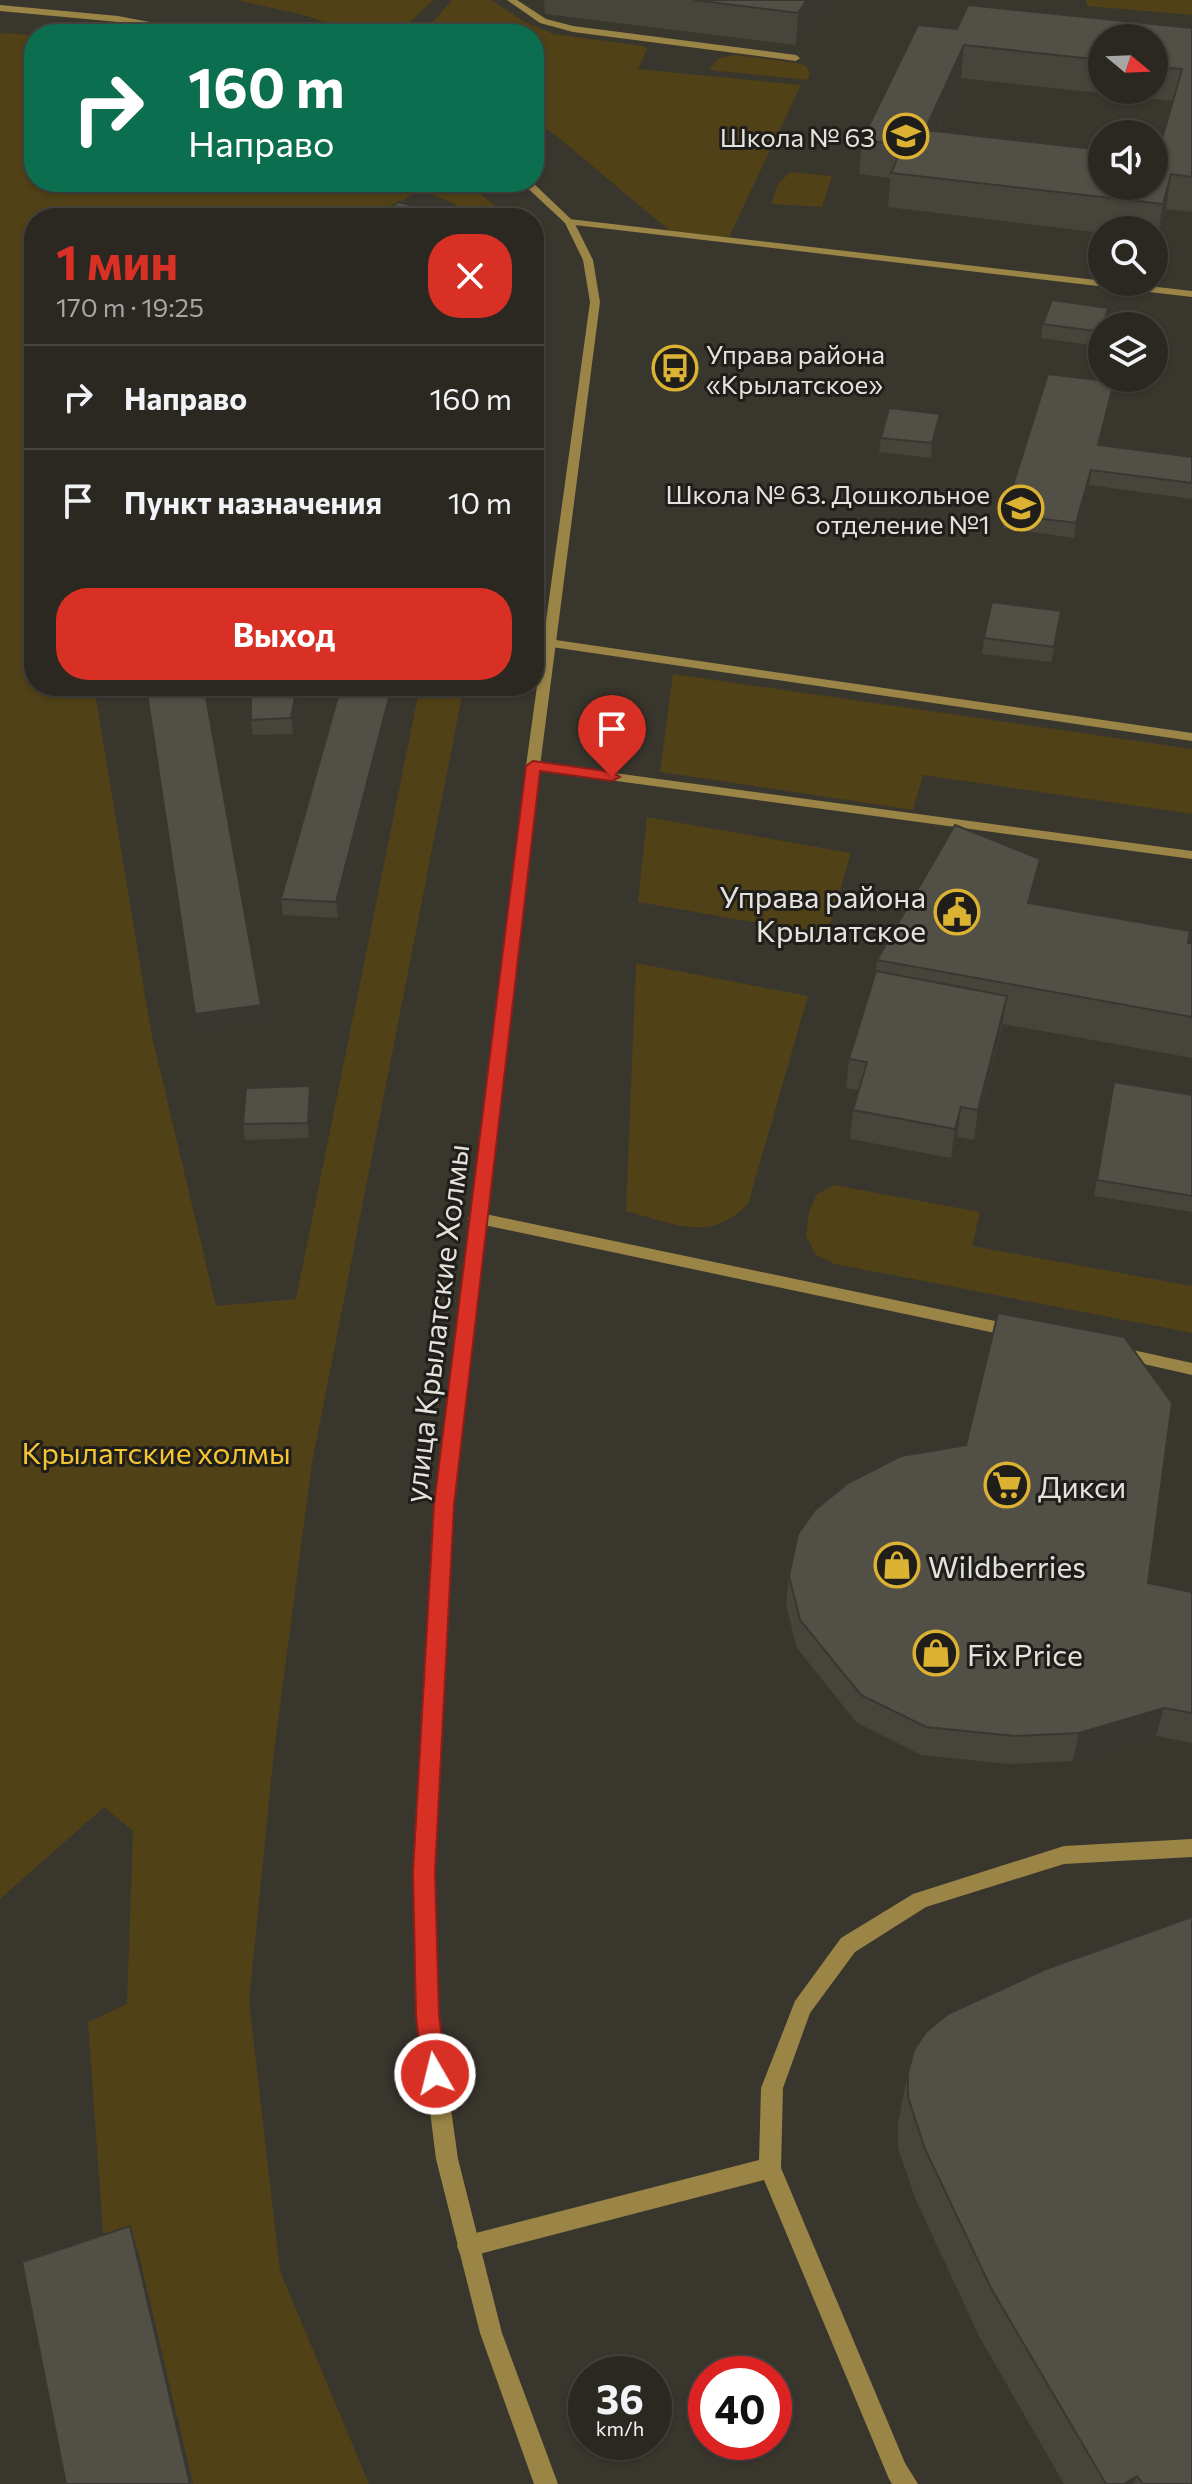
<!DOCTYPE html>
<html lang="ru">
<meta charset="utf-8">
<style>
:root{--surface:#2b2822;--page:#33302a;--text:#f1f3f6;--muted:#a6a6a5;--line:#474440;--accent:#d93025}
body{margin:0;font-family:Commissioner,sans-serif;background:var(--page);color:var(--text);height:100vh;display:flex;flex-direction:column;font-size:30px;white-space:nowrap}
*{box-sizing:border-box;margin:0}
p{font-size:26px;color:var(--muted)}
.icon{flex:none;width:44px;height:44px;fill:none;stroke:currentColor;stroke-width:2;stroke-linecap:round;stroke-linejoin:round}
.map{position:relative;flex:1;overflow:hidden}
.drawer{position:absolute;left:24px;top:208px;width:520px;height:488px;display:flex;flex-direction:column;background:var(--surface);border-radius:32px;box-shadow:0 2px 6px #0004,0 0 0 2px var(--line)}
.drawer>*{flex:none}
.hud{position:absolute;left:24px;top:24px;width:520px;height:168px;border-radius:32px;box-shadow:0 2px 6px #0004,0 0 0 2px var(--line);background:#0b6e4f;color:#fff;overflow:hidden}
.needle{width:52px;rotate:109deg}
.controls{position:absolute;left:1088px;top:24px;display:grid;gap:16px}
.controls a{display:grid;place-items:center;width:80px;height:80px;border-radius:50%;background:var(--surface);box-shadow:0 2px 6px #0004,0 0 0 2px var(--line);font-size:40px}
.speed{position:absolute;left:568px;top:2356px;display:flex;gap:16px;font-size:40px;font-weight:700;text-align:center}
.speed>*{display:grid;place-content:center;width:104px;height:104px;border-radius:50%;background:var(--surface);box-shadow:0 2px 6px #0004,0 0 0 2px var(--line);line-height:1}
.speed small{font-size:20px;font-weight:400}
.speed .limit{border:12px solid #d22;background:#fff;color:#111}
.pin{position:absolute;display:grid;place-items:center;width:68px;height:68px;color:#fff;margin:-82px -34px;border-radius:50% 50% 50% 0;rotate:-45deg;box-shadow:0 0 8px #0007}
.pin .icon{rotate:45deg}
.me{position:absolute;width:88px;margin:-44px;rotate:352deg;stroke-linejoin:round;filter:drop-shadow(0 0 6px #0008)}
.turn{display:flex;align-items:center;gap:28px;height:168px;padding:0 32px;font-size:36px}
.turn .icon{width:104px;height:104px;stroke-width:2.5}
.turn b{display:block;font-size:56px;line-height:68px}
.round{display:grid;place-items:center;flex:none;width:84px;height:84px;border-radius:32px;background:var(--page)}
.head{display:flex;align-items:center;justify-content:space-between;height:136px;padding:0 32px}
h1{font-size:48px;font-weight:700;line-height:60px;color:var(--accent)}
.cta{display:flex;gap:16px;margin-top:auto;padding:16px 32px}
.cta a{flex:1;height:92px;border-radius:32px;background:var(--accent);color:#fff;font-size:32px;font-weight:700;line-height:92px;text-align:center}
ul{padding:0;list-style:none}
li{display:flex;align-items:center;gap:24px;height:104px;padding:0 32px;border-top:2px solid var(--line)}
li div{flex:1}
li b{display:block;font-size:30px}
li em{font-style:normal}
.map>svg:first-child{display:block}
</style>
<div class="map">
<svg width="1192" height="2484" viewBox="0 0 1192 2484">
<rect width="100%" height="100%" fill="#39362e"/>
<path fill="#504116" d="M236,0H433L398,34H359L304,15Z
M452,0H492L523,21L553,34L643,46L647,49L638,69L801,85L729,237L670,231L553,133L534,123V34H422Z
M1086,0H1192V15L1087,6Z
M0,33L34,35V182H464L493,204L506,218H468L453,203L418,189L381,218H34V686H94L151,1032L216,1306L296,1299L420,686H464L312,1463L274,1751L249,2001L280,2271L369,2484H138L115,2403L88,2022L127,2004L133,1831L104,1807L0,1899Z
M736,55L797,63L806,66L810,73L808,80L709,70L719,58Z
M790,172L832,176L822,207L771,204L778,184Z
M673,674L1192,749V814L923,775L913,810L660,772Z
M647,817L851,853L827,935L638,902Z
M636,963L808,996L748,1204C709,1244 674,1223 626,1211Z
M834,1185L980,1212L972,1246L1192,1286V1333L835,1264L816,1255L806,1236L809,1212L817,1194Z"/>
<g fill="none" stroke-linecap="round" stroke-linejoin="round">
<path fill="#9a8446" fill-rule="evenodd" d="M507,0H517L546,19L573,26L796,55L800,58L796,61L573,32L540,23Z
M569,219L1192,291V297L566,224L564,222Z
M549,639L1192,733V741L545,646L543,643Z
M533,762L1192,851V859L528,769L526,766Z
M476,1212L1014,1325L1020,1327L1022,1331L1020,1335L1014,1337L470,1222L468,1218Z
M1119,1347L1192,1363V1375L1113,1357L1111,1353L1113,1349Z
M1192,1839V1857L1064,1864L926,1907L855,1952L810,2013L783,2088L781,2168L905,2463L918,2484H892L889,2479L764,2180L468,2257L460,2254L457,2246L460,2238L468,2235L759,2160L761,2088L795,2001L841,1938L913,1894L1064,1846Z"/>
<path fill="#9a8446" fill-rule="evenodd" d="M0,5L118,16L213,34H193L118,22L0,11Z
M521,182H532L574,222L593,260L600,302L540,766L453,1505L434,1872L438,2016L458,2159L502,2333L558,2484H534L480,2333L436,2159L418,2016L414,1872L435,1505L526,766L590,302L583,260L565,223Z"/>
</g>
<path fill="#47443c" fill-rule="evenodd" d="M544,0H827L796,45L545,14Z
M1192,28V212L1166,209L1157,239H1154V230H1102V233L888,207L890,178L859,174L862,140L957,29ZM1102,38H1154V90H1102ZM961,78L1173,101L1157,157L937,132Z
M1108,308L1106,322L1104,326H1102L1098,346L1041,338L1043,324Z
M1114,382L1112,397L1099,445L1192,457V499L1089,485L1074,538L1003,528L1004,514Z
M940,414L938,428L931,458L879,452L881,438Z
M1059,626L1051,662L982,654L984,638Z
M251,686H301L293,734L253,735L251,720Z
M341,686H397L338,918L283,915L281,899Z
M1033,898L1032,904L1192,943V1058L1003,1024L974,1140L957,1137L951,1158L850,1139L853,1110L859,1090L846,1088L849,1059L876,971L877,960Z
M310,1086L312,1102L309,1138L245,1140L243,1124Z
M1192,1095V1212L1094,1196L1110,1098Z
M789,1576L1148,1583L1192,1592V1743L1156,1736L1073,1761L1008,1764L921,1755L857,1723L797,1648L786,1605Z
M908,2073L1192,2484H1064L979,2336L915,2198L898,2148V2123Z"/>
<path fill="#393731" d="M807,0H827L796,45L798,13Z
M964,45L961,78L922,164L925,130Z
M1171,174L1166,209L1157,239L1163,204Z
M423,208L424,218H410Z
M1114,382L1112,397L1096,459L1098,445Z
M940,414L938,428L931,458L932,443Z
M1091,470L1089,485L1074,538L1076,523Z
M297,686H301L293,734L291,718Z
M392,686H397L338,918L336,902Z
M1040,859L1033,898L1022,943L1028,903Z
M1007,996L1002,1025L974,1140L978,1110Z
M261,1005L263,1021L197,1030L195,1014Z
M310,1086L312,1102L309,1138L308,1123Z
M961,1107L957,1137L951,1158L955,1129Z
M1164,1708L1156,1736L1073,1761L1079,1733Z
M130,2226L140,2259L193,2484H190Z
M1137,2476L1133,2484H1124Z"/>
<path fill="#524f46" stroke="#393731" stroke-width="2" fill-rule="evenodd" d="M694,0H807L798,13Z
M968,5L1192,28V177L1171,174L1163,204L891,173L903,145L862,140L918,25L957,29ZM1102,38H1154V66L1182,69L1157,157L1154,156V186H1102V150L925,130L964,45L1102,60Z
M398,202L423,208L410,218H376Z
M1052,300L1108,308L1101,332L1043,324Z
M1048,374L1114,382L1098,445L1192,457V483L1091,470L1076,523L1004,514Z
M889,408L940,414L932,443L881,438Z
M992,602L1061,611L1054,647L984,638Z
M146,686H204L261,1005L195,1014Z
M251,686H297L291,718L251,720Z
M341,686H392L336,902L281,899Z
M955,825L1040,859L1028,903L1190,931L1188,943H1192V1017L877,960Z
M876,971L1007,996L978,1110L961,1107L955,1129L853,1110L867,1062L849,1059Z
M1114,1082L1192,1095V1196L1097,1180Z
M310,1086L308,1123L243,1124L246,1088Z
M998,1313L1124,1337L1172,1403L1148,1583L1192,1592V1713L1164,1708L1079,1733L1014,1736L926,1727L861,1695L800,1620L789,1576L798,1534L815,1510L848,1483L901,1456L966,1445Z
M1192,1917V2484H1143L1137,2476L1124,2484H1106L992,2290L925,2149L908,2097V2073L914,2050L926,2032L948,2014L1046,1969Z
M130,2226L190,2484H66L22,2262Z"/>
<path fill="#d93025" stroke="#8d1f18" stroke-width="2" d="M533,761L612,772L620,777L612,781L540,771L454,1505L435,1872L439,2016L447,2074L444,2082L435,2085L427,2082L423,2074L416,2016L413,1872L434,1505L526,766Z"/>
<defs>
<g id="school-ring" transform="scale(2.3)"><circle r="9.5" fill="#1f1e1a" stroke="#dcb233" stroke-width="1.5"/><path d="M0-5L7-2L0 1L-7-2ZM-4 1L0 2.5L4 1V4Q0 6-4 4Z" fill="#dcb233"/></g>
<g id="bus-ring" transform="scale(2.3)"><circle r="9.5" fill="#1f1e1a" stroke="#dcb233" stroke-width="1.5"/><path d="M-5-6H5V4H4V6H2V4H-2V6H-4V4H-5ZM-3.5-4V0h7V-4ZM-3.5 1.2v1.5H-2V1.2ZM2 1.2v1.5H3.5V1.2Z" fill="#dcb233"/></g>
<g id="civic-ring" transform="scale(2.3)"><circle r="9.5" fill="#1f1e1a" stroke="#dcb233" stroke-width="1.5"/><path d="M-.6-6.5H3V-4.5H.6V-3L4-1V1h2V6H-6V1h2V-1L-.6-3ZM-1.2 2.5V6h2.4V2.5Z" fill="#dcb233"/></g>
<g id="supermarket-ring" transform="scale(2.3)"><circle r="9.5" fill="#1f1e1a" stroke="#dcb233" stroke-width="1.5"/><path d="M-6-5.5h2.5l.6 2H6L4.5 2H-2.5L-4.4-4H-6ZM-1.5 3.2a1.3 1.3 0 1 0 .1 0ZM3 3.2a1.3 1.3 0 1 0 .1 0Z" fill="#dcb233"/></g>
<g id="shop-ring" transform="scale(2.3)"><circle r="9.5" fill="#1f1e1a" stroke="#dcb233" stroke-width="1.5"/><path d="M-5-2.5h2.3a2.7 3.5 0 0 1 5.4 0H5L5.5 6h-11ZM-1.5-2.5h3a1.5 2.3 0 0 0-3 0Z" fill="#dcb233"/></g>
</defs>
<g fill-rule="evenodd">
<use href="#school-ring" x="906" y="136"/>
<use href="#bus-ring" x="675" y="368"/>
<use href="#school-ring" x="1021" y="508"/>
<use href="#civic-ring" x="957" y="912"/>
<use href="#supermarket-ring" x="1007" y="1485"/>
<use href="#shop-ring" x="897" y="1565"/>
<use href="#shop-ring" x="936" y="1653"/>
</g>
<g text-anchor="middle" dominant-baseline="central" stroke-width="6" stroke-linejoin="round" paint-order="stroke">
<g font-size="26" fill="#e4e2dd" stroke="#1f1e1a" text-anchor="end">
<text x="875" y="136">Школа № 63</text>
<text x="706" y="353" text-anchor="start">Управа района<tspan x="706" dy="30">«Крылатское»</tspan></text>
<text x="990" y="493">Школа № 63. Дошкольное<tspan x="990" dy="30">отделение №1</tspan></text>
</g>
<g font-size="30" fill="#e4e2dd" stroke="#1f1e1a" text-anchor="start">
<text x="926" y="895" text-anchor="end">Управа района<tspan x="926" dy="34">Крылатское</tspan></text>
<text x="1038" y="1485">Дикси</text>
<text x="928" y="1565">Wildberries</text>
<text x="967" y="1653">Fix Price</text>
</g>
<g font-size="30" fill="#e4e2dd" stroke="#1f1e1a">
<text transform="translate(435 1323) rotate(-83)">улица Крылатские Холмы</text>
</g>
<g font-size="30" fill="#f4c431" stroke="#1f1e1a">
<text x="156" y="1451">Крылатские холмы</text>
</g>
</g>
</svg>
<div class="controls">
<a><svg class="needle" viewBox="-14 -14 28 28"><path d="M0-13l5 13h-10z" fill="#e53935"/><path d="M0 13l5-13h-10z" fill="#a6a6a5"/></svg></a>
<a><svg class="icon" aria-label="sound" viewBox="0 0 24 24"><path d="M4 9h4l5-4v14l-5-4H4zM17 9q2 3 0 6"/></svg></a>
<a><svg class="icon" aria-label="search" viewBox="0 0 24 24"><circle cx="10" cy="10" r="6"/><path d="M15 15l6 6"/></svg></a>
<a><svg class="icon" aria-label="layers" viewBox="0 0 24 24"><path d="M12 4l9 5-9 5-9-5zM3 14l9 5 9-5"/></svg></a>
</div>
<div class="speed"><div>36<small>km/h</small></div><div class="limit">40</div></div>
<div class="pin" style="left:612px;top:777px;background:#d93025"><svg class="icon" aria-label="arrive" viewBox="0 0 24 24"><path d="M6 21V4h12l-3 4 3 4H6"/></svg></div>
<svg class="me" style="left:435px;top:2074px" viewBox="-20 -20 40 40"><circle r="17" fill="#d93025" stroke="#fff" stroke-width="3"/><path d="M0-11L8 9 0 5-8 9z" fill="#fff"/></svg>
<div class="hud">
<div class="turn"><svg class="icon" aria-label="right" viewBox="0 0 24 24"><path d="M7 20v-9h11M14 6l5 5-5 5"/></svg><div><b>160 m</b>Направо</div></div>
</div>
<section class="drawer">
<div class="head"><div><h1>1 мин</h1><p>170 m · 19:25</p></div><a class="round" style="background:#d93025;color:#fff"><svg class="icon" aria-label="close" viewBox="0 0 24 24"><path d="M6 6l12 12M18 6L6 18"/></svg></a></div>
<ul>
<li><svg class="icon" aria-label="right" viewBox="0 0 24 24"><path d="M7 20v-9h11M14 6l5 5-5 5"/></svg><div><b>Направо</b></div><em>160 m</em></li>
<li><svg class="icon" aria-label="arrive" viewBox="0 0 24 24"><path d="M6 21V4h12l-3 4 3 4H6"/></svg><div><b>Пункт назначения</b></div><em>10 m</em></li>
</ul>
<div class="cta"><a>Выход</a></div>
</section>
</div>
